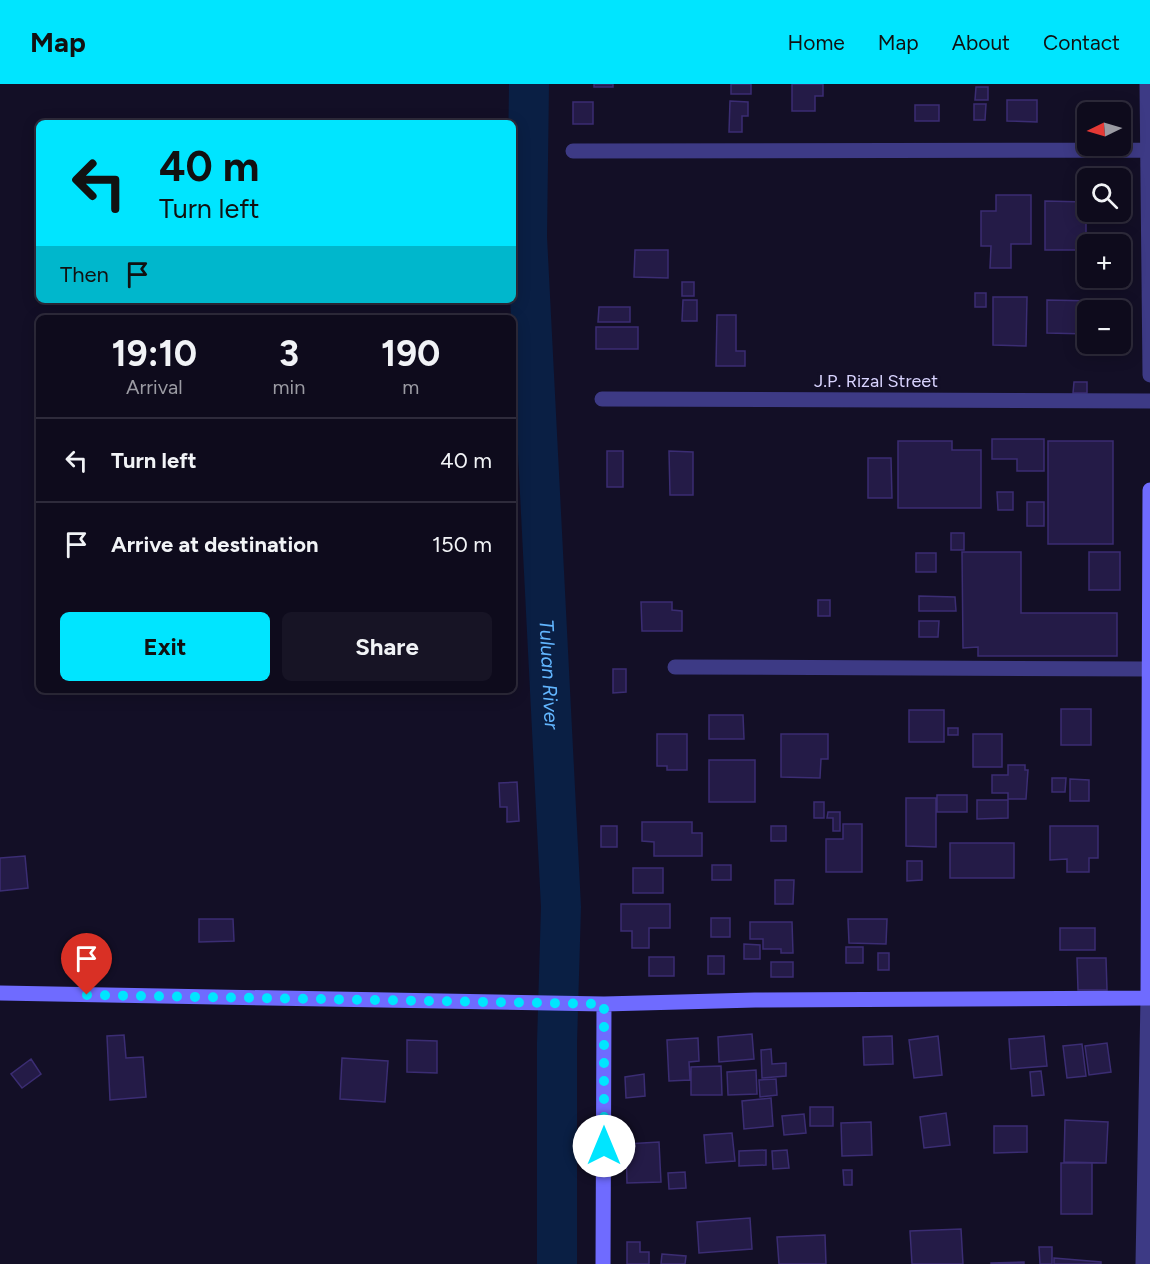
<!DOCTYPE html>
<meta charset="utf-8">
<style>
:root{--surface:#0e0b1c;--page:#171425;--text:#f1f3f6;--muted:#9b9ba3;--line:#2e2b3b;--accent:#00e5ff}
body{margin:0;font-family:Figtree,sans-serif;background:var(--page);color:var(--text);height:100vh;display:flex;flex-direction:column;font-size:22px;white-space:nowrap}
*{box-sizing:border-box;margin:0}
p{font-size:20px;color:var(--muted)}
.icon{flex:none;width:33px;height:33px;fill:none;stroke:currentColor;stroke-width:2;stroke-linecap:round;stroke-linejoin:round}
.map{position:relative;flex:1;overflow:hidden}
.sheet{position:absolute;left:36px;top:231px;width:480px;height:378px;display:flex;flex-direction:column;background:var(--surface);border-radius:9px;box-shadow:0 3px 15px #0003,0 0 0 2px var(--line)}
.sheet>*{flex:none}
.top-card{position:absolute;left:36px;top:36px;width:480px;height:183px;border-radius:9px;box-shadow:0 3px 15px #0003,0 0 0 2px var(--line);background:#00e5ff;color:#111;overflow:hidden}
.needle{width:39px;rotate:265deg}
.fabs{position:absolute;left:1077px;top:18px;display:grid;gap:12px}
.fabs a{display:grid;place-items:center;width:54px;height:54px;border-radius:9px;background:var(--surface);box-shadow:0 3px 15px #0003,0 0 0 2px var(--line);font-size:30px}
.pin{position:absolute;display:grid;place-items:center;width:51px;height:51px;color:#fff;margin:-62px -26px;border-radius:50% 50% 50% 0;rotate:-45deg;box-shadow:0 0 6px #0007}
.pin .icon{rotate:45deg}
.me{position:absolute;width:66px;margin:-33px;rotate:0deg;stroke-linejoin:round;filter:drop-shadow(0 0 4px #0008)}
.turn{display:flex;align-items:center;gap:21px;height:126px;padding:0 24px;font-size:27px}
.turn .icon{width:78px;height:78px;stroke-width:2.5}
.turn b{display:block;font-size:42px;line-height:51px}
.then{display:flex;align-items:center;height:57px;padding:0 24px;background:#0003;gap:12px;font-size:22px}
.eta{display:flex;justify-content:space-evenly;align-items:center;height:102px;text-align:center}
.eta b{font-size:36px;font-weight:700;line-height:42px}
.primary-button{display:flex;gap:12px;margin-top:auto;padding:12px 24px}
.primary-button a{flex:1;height:69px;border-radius:9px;background:var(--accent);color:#111;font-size:24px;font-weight:700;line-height:69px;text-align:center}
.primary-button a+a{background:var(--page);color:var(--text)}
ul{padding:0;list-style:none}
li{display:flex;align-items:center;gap:18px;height:84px;padding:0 24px;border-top:2px solid var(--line)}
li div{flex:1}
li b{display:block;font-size:22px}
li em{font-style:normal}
header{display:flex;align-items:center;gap:36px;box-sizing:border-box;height:84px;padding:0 30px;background:var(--accent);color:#111}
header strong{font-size:28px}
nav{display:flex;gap:33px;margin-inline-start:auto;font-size:21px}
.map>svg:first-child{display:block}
</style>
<header>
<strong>Map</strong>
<nav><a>Home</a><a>Map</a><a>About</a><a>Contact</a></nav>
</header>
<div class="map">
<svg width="1150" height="1180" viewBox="0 0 1150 1180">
<rect width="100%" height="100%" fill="#130f26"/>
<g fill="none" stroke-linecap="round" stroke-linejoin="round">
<path stroke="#0a1f44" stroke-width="40" id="s1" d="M529,0L527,153L561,823L557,959V1180"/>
</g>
<path fill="#241b47" stroke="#3b2d73" stroke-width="1.5" d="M594,0H613V3H594Z
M731,0H751V10H731Z
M792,0H823V12H815V27H792Z
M976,3H988V16H975Z
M1007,16H1037V38L1007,37Z
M730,17L748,18V32H742V48H729Z
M573,18H593V40H573Z
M974,20H986L985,36H974Z
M915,21H939V37H915Z
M996,111H1031V160H1011V184H990L991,162H981V127H996Z
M1045,117L1086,118V166H1045Z
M635,166H668V194L634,193Z
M682,198H694V212H682Z
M975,209H986V223H975Z
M993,213H1027L1026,262L993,261Z
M683,216H697V237H682Z
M1047,216L1096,217V226H1088V250L1047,249Z
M599,223H630V238H598Z
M717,231H736V267H745V282H716Z
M596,243H638V265H596Z
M1074,298H1087V309H1073Z
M992,355H1044V387H1017V375H992Z
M898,357H952V366H981V424H898Z
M1048,357H1113V460H1048Z
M607,367H623V403H607Z
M669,367L693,368V411H670Z
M868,374H891L892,414H868Z
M997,408H1013V426H998Z
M1027,418H1044V442H1027Z
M951,449H964V466H951Z
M962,468H1021V529H1117V572H978V563L963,564Z
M1089,468H1120V506H1089Z
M916,469H936V488H916Z
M919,512L955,513L956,527H919Z
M818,516H830V532H818Z
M641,518H672V526L682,527V547H642Z
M919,537H939L938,553H919Z
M613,585H626V608L613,609Z
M1061,625H1091V661H1061Z
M909,626H944V658H909Z
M709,631H743L744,655H709Z
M948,644H958V651H948Z
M657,650H687V686H667V682H657Z
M781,650H828V675H821L820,694L781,693Z
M973,650H1002V683H973Z
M709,676H755V718H709Z
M1008,681H1025V686H1028L1026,715H1008V709H992V691H1008Z
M1052,694H1066L1065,708H1052Z
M1070,695L1089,696V717H1070Z
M517,698L519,737L507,738V723H500L499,699Z
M937,711H967V728H937Z
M906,714H936V763L906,762Z
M977,716H1008V734L977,735Z
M814,718H824V734H814Z
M828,728H840V747H833V734H827Z
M642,738H692V749H702V772H654V758L642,757Z
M843,740H862V788H826V755H843Z
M601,742H617V763H601Z
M771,742H786V757H771Z
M1050,742H1098V774H1089V788H1067V775L1050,776Z
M950,759H1014V794H950Z
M25,772L28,804L0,807V774Z
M907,777H922V796L907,797Z
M712,781H731V796H712Z
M633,784H663V809H633Z
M775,796H794L793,820H775Z
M621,820H670V844H649V864H632V847H621Z
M711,834H730V853H711Z
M199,835H233L234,857L199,858Z
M848,835H887L886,860L849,859Z
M750,838H792L793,869H781V865H763V855H750Z
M1060,844H1095V866H1060Z
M744,860L760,861V875H744Z
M846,863H863V879H846Z
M878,869H889V886H878Z
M708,872H724V890H708Z
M649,873H674V892H649Z
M1077,874H1106L1107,906H1078Z
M771,878H793V893H771Z
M752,950L754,975L719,978L718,953Z
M124,951L126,974L143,973L146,1013L110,1016L107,952Z
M892,952L893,980L864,981L863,953Z
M938,952L942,991L914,994L909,956Z
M1044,952L1047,982L1011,985L1009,955Z
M698,954L699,977L689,978L690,996L669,997L667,956Z
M407,956L437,957V989L407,988Z
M1107,959L1111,988L1089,991L1085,962Z
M1082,960L1086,992L1067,994L1063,962Z
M771,965L772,980L786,979V992L762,994L761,966Z
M342,974L388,977L385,1018L340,1015Z
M31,975L41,990L22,1004L11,990Z
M721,982L722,1011H691V983Z
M756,986L757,1010L728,1011L727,988Z
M1041,987L1044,1011L1032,1012L1030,988Z
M644,990L645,1012L626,1014L625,993Z
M776,995L777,1011L760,1013L759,996Z
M771,1014L773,1042L744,1045L742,1017Z
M810,1023H833V1042H810Z
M946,1029L950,1061L924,1064L920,1033Z
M804,1030L806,1049L784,1051L782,1032Z
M1065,1036L1108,1038L1106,1079L1064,1078Z
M871,1038L872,1071L842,1072L841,1039Z
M994,1042H1027V1068L994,1069Z
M732,1049L735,1077L706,1079L704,1051Z
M659,1058L661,1098L627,1099L626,1060Z
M766,1066V1081L739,1082V1067Z
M787,1066L789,1084L773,1085L772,1067Z
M1061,1079H1092V1130H1061Z
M843,1086H852V1101H844Z
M685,1088L686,1104L669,1105L668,1089Z
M750,1134L752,1165L699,1169L697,1138Z
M961,1145L963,1180H912L910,1147Z
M825,1151L826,1180H779L777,1153Z
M627,1158H640V1168H649V1180H627Z
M1039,1163H1052V1180H1040Z
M662,1170L686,1172L685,1180H661Z
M1054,1174L1101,1178V1180H1054Z
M1024,1178V1180H991V1179Z"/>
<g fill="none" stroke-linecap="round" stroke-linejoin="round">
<path stroke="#3d3a85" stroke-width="15" d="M1147,0L1150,291
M573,67L1147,66
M602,315L1150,317
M675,583L1150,585
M1143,1180L1148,914"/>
<path stroke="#6f6bff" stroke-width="15" d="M0,909L604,920L755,916L1150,914
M1148,914L1150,406
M603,1180L604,920"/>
</g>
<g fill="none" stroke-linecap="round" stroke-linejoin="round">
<path stroke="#00e5ff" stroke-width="10" stroke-dasharray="0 18" d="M87,911L604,920V1062"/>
</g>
<g text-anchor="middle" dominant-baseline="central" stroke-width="6" stroke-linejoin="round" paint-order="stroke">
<g font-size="18" fill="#d9d4ff" stroke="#130f26">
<text x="876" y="297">J.P. Rizal Street</text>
</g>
<g font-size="20" font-style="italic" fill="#62b6ff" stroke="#130f26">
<text stroke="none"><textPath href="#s1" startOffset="591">Tuluan River</textPath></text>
</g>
</g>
</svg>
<div class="fabs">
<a><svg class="needle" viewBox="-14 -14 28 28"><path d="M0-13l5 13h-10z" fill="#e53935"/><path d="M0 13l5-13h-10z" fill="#9b9ba3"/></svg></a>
<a><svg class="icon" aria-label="search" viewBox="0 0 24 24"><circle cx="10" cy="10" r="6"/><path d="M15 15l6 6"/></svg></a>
<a>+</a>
<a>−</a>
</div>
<div class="pin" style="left:87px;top:911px;background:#d93025"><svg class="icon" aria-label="arrive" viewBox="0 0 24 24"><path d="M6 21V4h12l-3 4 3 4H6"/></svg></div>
<svg class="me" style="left:604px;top:1062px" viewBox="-20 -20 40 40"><circle r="19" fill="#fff"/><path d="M0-13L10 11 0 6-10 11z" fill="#00e5ff"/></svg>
<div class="top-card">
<div class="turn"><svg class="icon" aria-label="left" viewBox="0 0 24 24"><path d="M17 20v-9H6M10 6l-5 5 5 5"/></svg><div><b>40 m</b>Turn left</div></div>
<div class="then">Then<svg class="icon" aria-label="arrive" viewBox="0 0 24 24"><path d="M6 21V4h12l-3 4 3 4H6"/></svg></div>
</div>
<section class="sheet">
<div class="eta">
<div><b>19:10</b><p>Arrival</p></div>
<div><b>3</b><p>min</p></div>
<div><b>190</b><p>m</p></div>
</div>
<ul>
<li><svg class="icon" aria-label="left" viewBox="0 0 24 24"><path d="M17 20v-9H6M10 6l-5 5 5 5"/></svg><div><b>Turn left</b></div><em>40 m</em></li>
<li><svg class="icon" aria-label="arrive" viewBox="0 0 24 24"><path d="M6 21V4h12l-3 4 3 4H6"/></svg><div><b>Arrive at destination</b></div><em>150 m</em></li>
</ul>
<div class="primary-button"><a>Exit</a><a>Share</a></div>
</section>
</div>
